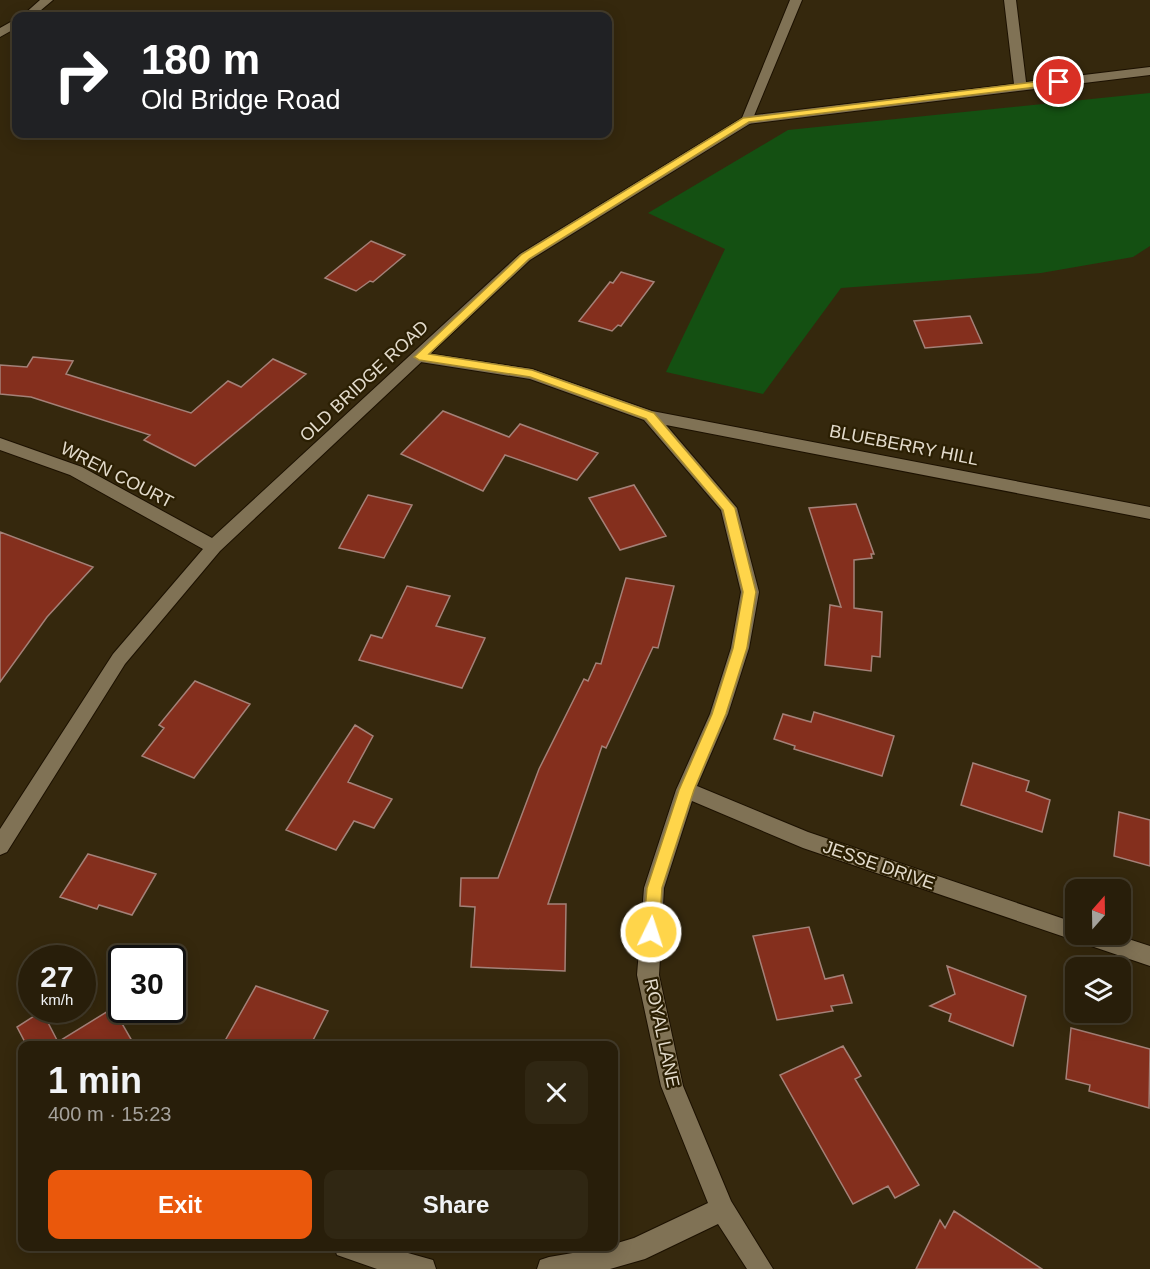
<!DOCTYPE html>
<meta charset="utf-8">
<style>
:root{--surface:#281e0a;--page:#302713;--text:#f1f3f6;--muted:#a5a29c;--line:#443c2b;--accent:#ea580c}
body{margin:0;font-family:Helvetica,sans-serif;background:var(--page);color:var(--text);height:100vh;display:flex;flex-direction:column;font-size:22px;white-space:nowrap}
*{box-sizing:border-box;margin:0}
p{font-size:20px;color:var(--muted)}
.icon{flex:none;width:33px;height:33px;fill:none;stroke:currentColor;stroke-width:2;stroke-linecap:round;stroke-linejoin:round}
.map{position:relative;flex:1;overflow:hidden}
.drawer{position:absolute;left:18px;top:1041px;width:600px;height:210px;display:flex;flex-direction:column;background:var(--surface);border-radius:12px;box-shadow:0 3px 15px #0003,0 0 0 2px var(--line)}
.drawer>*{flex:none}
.banner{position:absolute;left:12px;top:12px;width:600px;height:126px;border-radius:12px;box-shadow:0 3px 15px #0003,0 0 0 2px var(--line);background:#202124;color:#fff;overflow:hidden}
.needle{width:39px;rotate:20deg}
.tools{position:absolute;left:1065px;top:879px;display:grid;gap:12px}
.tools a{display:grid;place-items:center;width:66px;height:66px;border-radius:12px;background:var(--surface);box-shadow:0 3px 15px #0003,0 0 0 2px var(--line);font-size:30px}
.speed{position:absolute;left:18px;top:945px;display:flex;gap:12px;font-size:30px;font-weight:700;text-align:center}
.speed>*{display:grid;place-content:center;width:78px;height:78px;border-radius:50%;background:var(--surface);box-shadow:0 3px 15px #0003,0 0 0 2px var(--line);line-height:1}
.speed small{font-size:15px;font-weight:400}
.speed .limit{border:3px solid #111;border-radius:9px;background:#fff;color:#111}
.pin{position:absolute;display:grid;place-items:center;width:51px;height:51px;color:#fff;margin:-26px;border:3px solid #fff;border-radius:50%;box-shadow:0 2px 6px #0007}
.me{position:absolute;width:66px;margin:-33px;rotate:4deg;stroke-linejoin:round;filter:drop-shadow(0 0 4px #0008)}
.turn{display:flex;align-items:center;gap:21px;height:126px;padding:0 30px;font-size:27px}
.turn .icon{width:78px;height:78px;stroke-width:2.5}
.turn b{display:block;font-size:42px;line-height:51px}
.round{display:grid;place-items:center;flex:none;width:63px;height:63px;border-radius:12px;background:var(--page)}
.headline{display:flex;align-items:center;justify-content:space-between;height:102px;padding:0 30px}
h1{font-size:36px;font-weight:600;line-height:45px}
.button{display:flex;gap:12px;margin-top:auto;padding:12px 30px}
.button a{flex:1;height:69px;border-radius:12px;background:var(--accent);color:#fff;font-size:24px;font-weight:600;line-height:69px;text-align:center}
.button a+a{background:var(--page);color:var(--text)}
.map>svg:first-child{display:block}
</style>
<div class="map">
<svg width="1150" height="1269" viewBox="0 0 1150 1269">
<rect width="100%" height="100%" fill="#35280d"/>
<path fill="#145012" d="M1150,93V246L1133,257L1041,273L841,288L763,394L666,372L725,249L648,213L788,130Z"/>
<path fill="#842f1d" stroke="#a48178" stroke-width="1.5" d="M371,241L405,255L373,282L370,281L356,291L325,278Z
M621,272L654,282L621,326L618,325L612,331L579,321L610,282L613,283Z
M970,316L982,343L925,348L914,321Z
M33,357L73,361L66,374L191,413L228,381L241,387L273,359L306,374L195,466L144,440L150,435L31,397L0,394V365L27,367Z
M443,411L509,437L520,424L598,453L577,480L505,455L483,491L401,454Z
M634,485L666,536L620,550L589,498Z
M368,495L412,505L384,558L339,548Z
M856,504L874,554H871L872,558L854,560V608L882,612L880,657L872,656L871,671L825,665L830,605L841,607L809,508Z
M0,532L93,567L47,617L0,682Z
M626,578L674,586L658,648L653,647L606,748L602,746L548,904H566L565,971L471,967L475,907L460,906L461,878H498L539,769L584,679L588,681L596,663L601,664Z
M407,586L450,596L436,626L485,638L462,688L359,660L371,635L382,638Z
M195,681L250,704L194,778L142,756L164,728L159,725Z
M814,712L894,736L882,776L794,749L795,746L774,739L783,714L811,722Z
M355,725L373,736L348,782L392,799L374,828L354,821L336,850L286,830Z
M973,763L1029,781L1026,791L1050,800L1042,832L961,805Z
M1119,812L1150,820V866L1114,856Z
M88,854L156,874L132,915L99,905L97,909L60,897Z
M809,927L825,979L843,975L852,1003L831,1006L833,1011L777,1020L753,936Z
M947,966L1026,996L1013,1046L949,1021L951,1014L930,1006L955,994Z
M256,986L328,1011L310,1046H222Z
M113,1008L135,1046H27L17,1027L42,1011L58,1042Z
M1071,1028L1150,1049L1149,1108L1089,1091L1090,1085L1066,1079Z
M843,1046L861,1076L855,1079L919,1185L895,1198L888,1186L853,1204L780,1075Z
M954,1211L1042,1269H916L940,1220L945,1228Z"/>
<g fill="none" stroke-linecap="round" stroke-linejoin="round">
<g stroke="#1c1100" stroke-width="2">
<path id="minor" d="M40,0H53L34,16H22Z
M1004,0H1016L1026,82L1150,67V75L747,124L741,120L747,116L1014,84Z
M16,19V28L0,37V28Z
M419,352L532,369L652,411L1150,507V519L666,425L737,508L759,592L749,648L728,714L697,786L808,832L1076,923V934H1113L1150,946V966L803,848L692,801L664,888L659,975L683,1086L731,1201L773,1269H747L718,1224L645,1259L610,1269H537L540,1260L549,1257L614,1246V1244L634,1238L708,1203L661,1086L637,975L644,888L676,790L710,714L731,648L741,592L721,510L644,420L530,379L414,361L411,357L414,353Z
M334,1246H383L433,1260L436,1269H377L337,1255Z"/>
</g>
<g stroke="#1c1100" stroke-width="2">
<path id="tertiary" d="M790,0H802L751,123L530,260L220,551L125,664L7,852L0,855V829L113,654L203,549L70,475L0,450V438L82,467L212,538L520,254L742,118Z"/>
</g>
<use href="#minor" fill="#807255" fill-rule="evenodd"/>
<use href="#tertiary" fill="#807255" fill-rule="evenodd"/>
</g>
<path fill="#ffd54a" stroke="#a68a30" stroke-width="1.5" d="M1059,79L1063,82L1062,84L749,122L529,259L429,354L532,370L654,413L735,508L756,592L747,648L726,714L694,790L662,888L659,932L657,937L651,939L646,937L643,932L647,888L679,790L712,714L733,648L743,592L723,510L646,419L530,377L419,360L414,357L522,254L743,118Z"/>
<g text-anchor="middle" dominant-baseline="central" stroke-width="4.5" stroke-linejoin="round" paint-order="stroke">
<g font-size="18" fill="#e3dbcc" stroke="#2b1f03">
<text transform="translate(364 381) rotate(-43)">OLD BRIDGE ROAD</text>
<text transform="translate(904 445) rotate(11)">BLUEBERRY HILL</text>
<text transform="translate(117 475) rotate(27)">WREN COURT</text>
<text transform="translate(879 865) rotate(19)">JESSE DRIVE</text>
<text transform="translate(662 1033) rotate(78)">ROYAL LANE</text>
</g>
</g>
</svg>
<div class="tools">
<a><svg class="needle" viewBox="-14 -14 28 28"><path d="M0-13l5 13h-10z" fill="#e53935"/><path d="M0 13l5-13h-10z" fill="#a5a29c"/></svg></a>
<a><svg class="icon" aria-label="layers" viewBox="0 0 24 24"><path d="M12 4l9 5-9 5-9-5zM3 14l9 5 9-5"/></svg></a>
</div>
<div class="speed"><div>27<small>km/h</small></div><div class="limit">30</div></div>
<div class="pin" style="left:1059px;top:82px;background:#d93025"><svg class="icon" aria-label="arrive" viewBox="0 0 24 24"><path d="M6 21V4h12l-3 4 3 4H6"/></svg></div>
<svg class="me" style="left:651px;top:932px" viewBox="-20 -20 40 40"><circle r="17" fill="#ffd54a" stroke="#fff" stroke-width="3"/><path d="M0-11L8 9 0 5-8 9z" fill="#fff"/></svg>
<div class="banner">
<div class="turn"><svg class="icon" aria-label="right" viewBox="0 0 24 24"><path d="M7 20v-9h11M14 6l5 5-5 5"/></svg><div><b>180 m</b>Old Bridge Road</div></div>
</div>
<section class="drawer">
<div class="headline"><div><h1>1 min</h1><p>400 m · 15:23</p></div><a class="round"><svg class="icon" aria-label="close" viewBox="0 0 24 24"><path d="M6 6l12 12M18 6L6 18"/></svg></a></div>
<div class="button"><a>Exit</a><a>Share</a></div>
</section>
</div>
